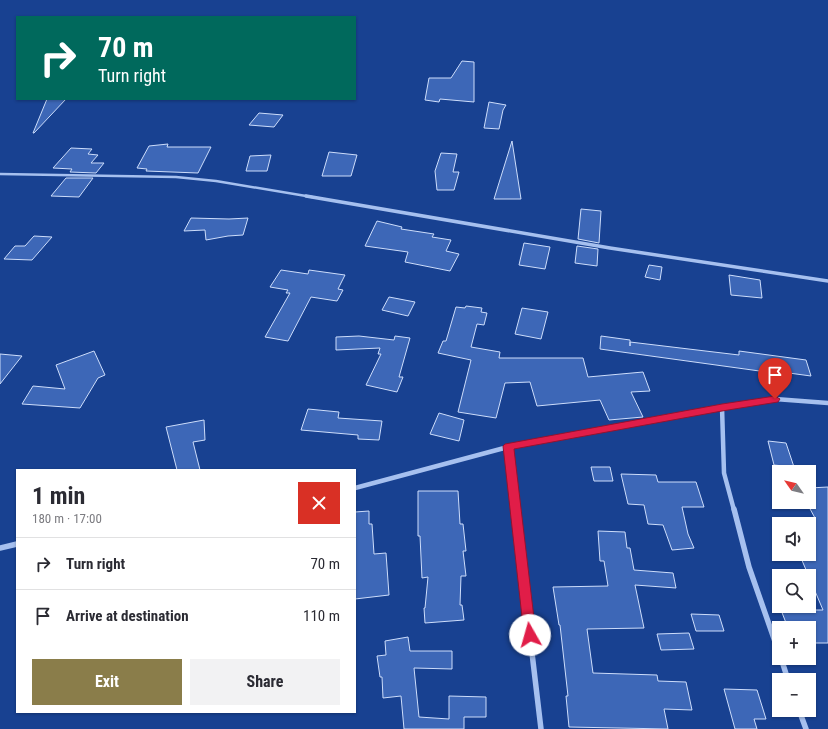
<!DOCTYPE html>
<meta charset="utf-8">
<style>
:root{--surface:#fff;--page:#f2f2f3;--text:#2b2b33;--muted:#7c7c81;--line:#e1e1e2;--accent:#8a7d4a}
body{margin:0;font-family:"Roboto Condensed",sans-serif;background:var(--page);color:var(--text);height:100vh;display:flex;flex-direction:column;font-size:15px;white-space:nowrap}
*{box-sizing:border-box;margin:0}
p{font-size:13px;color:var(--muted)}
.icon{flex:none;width:22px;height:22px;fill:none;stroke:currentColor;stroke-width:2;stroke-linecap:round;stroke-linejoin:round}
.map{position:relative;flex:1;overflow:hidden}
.details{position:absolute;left:16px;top:469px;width:340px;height:244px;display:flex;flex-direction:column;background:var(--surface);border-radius:0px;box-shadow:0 1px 3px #0004}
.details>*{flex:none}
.top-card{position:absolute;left:16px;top:16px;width:340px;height:84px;border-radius:0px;box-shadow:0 1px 3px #0004;background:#00695c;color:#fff;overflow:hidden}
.needle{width:26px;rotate:304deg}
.buttons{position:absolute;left:772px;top:465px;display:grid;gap:8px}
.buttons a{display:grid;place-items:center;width:44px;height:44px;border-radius:0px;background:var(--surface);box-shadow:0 1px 3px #0004;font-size:20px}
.pin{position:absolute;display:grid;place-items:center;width:34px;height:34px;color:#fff;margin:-41px -17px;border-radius:50% 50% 50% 0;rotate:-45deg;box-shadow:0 0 4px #0007}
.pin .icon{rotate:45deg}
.me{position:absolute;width:44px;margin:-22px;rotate:353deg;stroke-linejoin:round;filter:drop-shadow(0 0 3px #0008)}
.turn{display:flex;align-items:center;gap:14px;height:84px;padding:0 16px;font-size:18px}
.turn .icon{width:52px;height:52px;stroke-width:2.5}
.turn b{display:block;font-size:28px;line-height:34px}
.round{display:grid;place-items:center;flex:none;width:42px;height:42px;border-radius:0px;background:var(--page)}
.overview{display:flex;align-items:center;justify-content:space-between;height:68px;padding:0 16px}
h1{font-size:24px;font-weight:700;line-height:30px}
.button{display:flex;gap:8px;margin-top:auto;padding:8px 16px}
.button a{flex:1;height:46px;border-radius:0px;background:var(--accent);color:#fff;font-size:16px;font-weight:700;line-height:46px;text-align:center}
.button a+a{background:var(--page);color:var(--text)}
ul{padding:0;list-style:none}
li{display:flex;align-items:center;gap:12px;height:52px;padding:0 16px;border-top:1px solid var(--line)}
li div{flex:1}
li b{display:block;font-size:15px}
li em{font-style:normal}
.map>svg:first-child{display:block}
</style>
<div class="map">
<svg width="828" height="729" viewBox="0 0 828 729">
<rect width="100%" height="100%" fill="#184191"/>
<path fill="#3d67b7" stroke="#cdddfb" d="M462,61L474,62V102L440,99L439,102L425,100L429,78H451Z
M47,99H66L34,133H33Z
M489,102L506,105L503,110L499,129L484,128Z
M259,113L283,115L274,127L249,125Z
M512,141L521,199H494Z
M168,144L167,147H211L198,173L146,171L147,169L137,168L149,146Z
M71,148L92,149L88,154L98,155L91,163H104L96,173L70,172L72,169L53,168Z
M329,152L357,155L351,176H322Z
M441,153L457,154L453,172H459L454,190H437L435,171Z
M271,155L267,171H246L250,156Z
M66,178H93L79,197L51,196Z
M581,209L601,211L599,243L578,239Z
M191,218L229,219L248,218L243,235L228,236L206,240L205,230L184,231Z
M377,221L402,227L401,229L434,234L432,237L451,240L446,251L459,254L450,271L405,262L408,252L365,246Z
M34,236L52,237L32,260L4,259L15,246H25Z
M524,243L550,247L545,269L519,265Z
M577,246L598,249L597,266L575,263Z
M649,265L662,267L660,280L645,277Z
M281,270L308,274L309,270L345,275L338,289L343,290L337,301L311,297L288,341L265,337L290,293H286L288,290L270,287Z
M729,275L760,280L762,298L731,295Z
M389,297L415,302L408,316L382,310Z
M466,306L482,308L481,312L487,313L484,325L477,324L471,347L500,352L499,358H583L588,377L643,372L650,391L631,392L643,417L609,420L600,400L537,406L530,382L505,383L496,418L458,412L471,360L438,353L443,341H446L456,307L465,308Z
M522,308L548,312L541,339L515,334Z
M359,336L394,340L395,336L410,338L399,377H403L397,392L366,385L381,354H378L380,348L336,350V337Z
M601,336L630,340V346V342L739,355V351L806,360L811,376L774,371V373L600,349Z
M94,351L105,375L98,378L80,408L22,404L33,386L65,389L56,365Z
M0,354L22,356L0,384Z
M308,409L339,412L338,418L382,421L379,440L358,439V435L301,430Z
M439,413L464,420L459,441L430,434Z
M204,420L205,440L193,442L200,470H177L166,427Z
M768,441L786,443L794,467L774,465Z
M591,467H610L613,481H594Z
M621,474L656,475L658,482H696L704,507H682L688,534L694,548L672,550L663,525L648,524L644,505L628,504Z
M828,487V643H809V628H788L781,610H823L801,558H809V518H815L809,507V488Z
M418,491H458L460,524H463L466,551H463L466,576H461L460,605H462L464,620L425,623L424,608H425L428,577L422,578L420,536H418Z
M369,511V524H372L374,554L386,553L389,595L355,599V512Z
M598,531L625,532L627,548H630L634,570L673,573L676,588L635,585L644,628L587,629L593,673L657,675L658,681L686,682L692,710L664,709L668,729L569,727L566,696H568L560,625H559L553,587L608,586L604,561H600Z
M691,614L719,615L724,631H696Z
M689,633L694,649L661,650L657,634Z
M408,637L410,651H452V669L414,668L419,717L449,719V696L486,697V717H464V729H404L401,696L383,698L382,677H380L377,656L386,655L385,641Z
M724,689L757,690L766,719H754L757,729H735Z"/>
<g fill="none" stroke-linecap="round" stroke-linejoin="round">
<path stroke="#a6c0ef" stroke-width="2.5" d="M0,174L176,177L216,181L312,197"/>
<path stroke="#a6c0ef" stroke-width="3.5" d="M306,196L610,248L828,281"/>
<path stroke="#a6c0ef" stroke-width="4.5" d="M722,407L724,473L734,510
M508,447L515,510
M355,488L508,447L722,407L775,399L828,403"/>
<path stroke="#a6c0ef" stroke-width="5.5" d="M515,509L541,729
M734,509L749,567L779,653
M0,548L17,544
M781,658L788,680
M799,710L806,729"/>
</g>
<path fill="#e11d48" stroke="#92132f" d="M775,396L780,399L778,402L722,411L514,449L536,635L535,639L530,641L526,639L524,635L503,446L505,444L722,404Z"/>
</svg>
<div class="buttons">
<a><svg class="needle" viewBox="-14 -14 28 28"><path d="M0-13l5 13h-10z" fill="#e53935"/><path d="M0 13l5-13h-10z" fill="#7c7c81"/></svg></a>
<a><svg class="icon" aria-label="sound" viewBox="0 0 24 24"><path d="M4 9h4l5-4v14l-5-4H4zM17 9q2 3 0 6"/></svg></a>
<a><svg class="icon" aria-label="search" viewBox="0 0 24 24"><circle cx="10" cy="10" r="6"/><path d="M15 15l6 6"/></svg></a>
<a>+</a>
<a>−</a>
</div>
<div class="pin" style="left:775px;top:399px;background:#d93025"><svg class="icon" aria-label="arrive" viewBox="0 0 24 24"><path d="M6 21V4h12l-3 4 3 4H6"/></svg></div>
<svg class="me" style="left:530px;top:635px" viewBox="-20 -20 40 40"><circle r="19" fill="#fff"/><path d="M0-13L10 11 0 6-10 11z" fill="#e11d48"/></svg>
<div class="top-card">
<div class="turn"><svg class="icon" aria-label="right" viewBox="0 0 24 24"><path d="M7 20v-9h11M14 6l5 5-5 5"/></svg><div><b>70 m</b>Turn right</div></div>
</div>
<section class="details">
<div class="overview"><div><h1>1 min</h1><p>180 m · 17:00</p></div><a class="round" style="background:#d93025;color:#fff"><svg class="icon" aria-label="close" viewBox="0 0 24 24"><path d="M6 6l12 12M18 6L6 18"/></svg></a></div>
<ul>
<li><svg class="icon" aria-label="right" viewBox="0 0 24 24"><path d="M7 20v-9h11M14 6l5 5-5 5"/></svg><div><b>Turn right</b></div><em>70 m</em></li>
<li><svg class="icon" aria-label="arrive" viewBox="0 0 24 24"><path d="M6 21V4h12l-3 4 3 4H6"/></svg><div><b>Arrive at destination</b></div><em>110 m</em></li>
</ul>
<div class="button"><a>Exit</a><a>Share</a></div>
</section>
</div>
